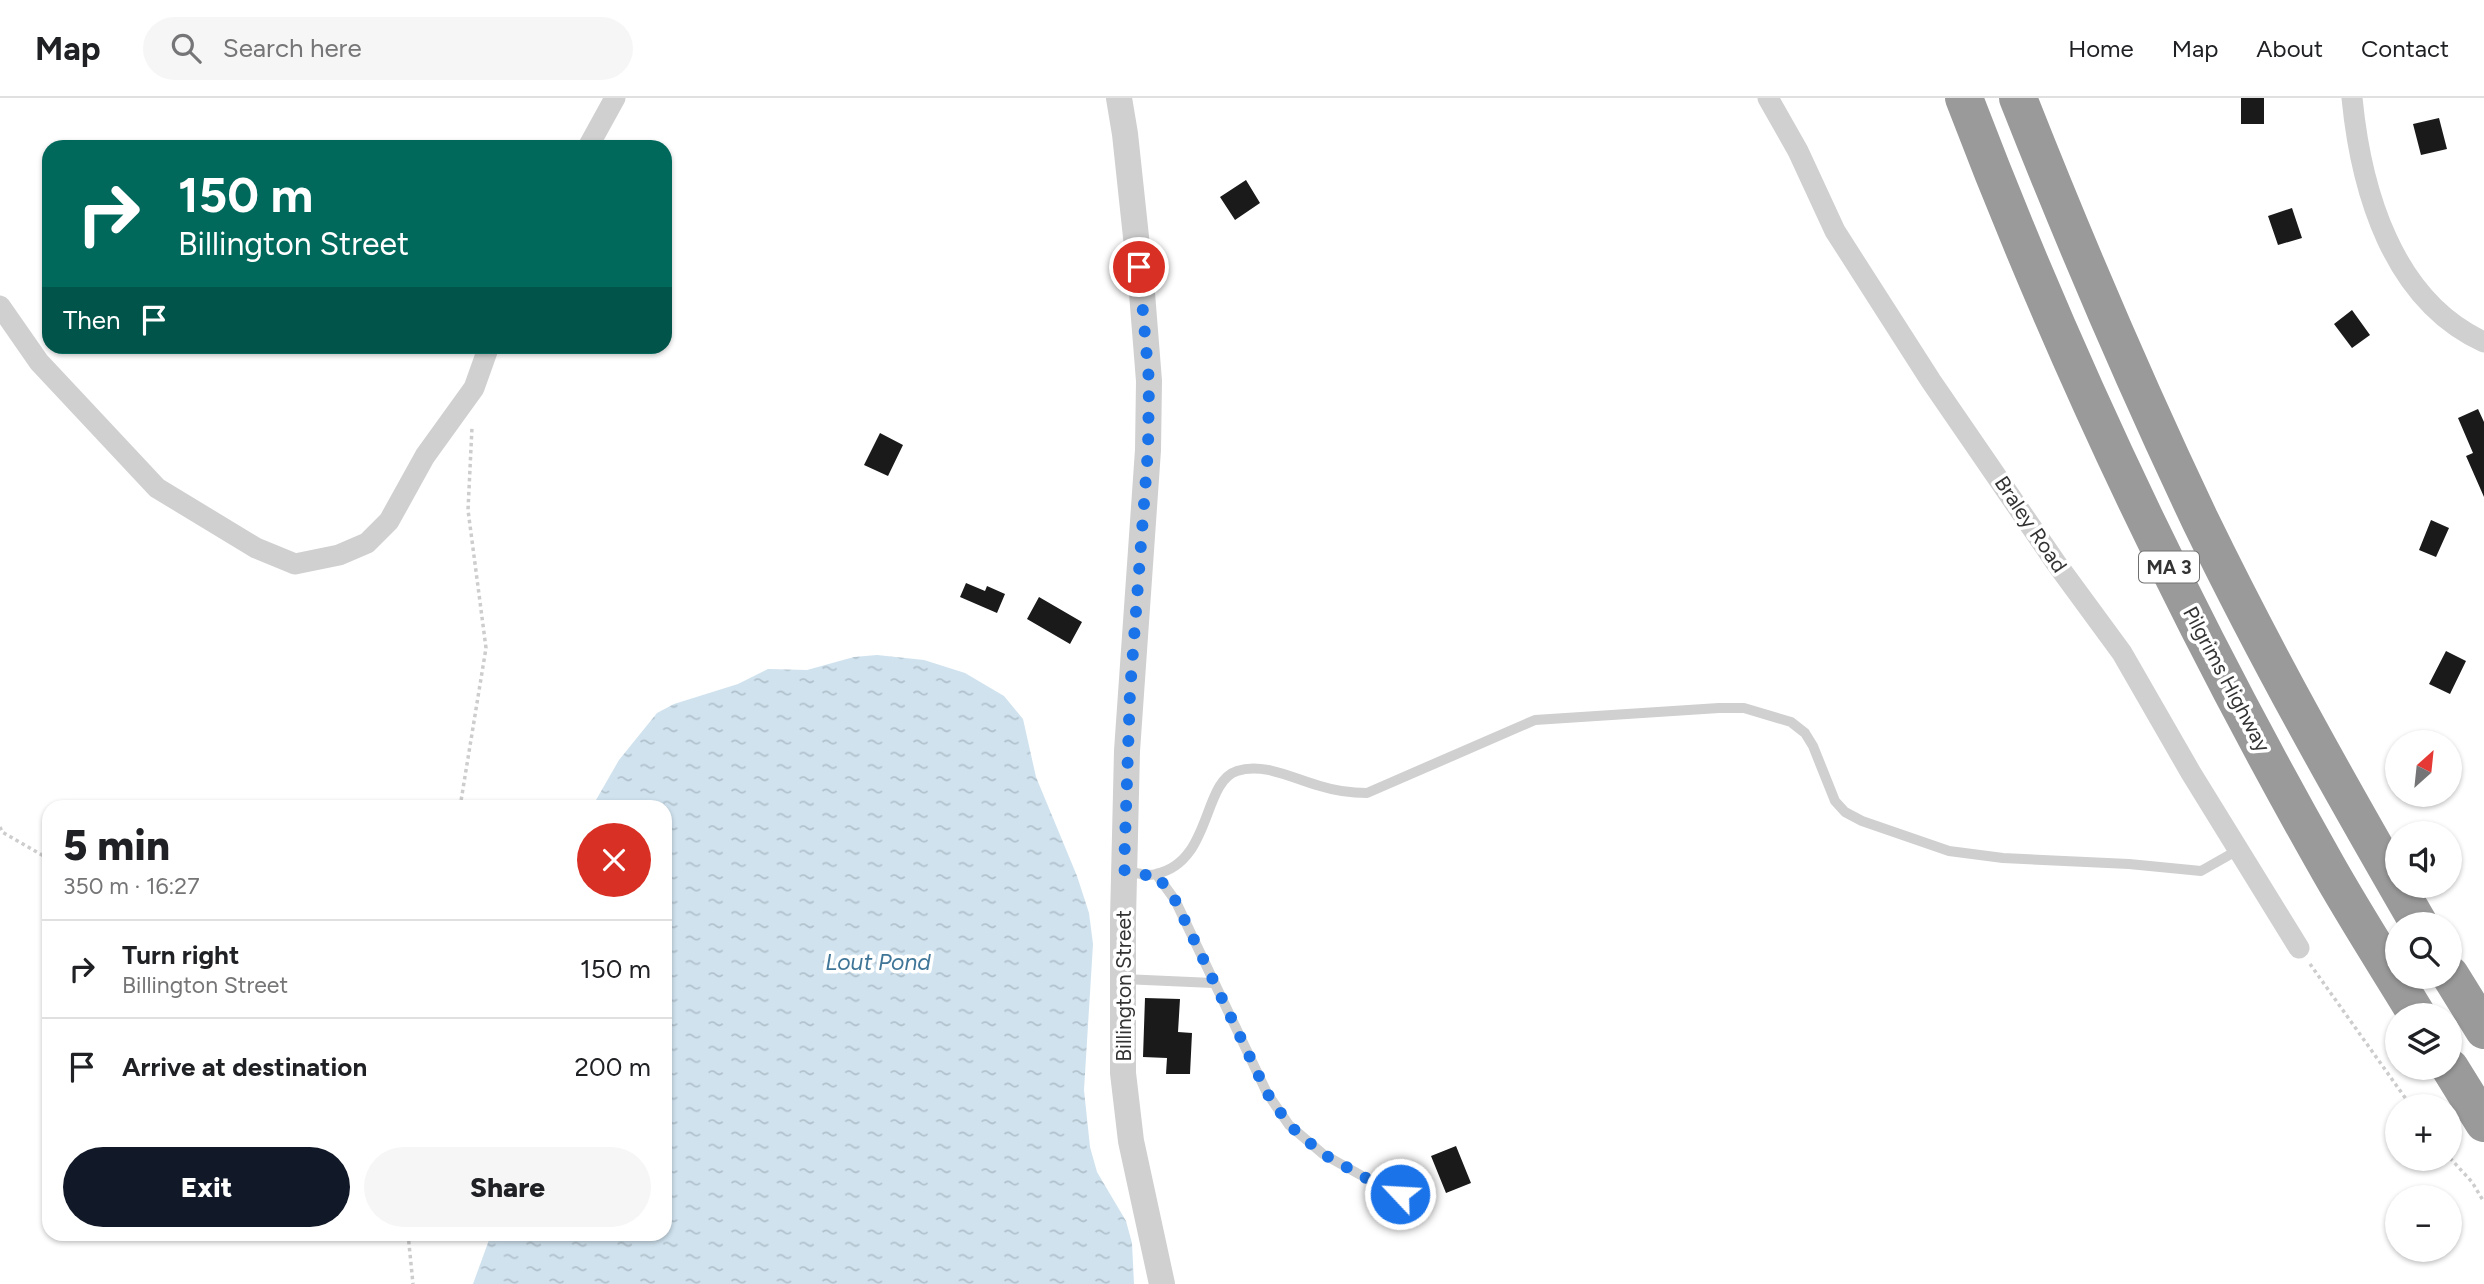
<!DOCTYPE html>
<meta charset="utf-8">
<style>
:root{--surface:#fff;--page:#f6f6f6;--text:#202124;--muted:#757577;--line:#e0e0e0;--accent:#111827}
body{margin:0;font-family:Figtree,sans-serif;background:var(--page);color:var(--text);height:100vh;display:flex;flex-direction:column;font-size:26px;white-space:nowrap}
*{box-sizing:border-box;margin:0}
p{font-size:23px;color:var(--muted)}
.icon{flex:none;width:38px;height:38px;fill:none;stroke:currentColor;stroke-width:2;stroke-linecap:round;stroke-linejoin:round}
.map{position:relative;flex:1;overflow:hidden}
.details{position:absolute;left:42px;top:702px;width:630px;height:441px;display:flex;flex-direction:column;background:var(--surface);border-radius:21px;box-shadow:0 2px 5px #0004}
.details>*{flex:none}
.banner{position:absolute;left:42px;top:42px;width:630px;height:214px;border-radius:21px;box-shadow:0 2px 5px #0004;background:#00695c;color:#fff;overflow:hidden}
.needle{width:46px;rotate:27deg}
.fabs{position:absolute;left:2385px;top:632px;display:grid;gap:14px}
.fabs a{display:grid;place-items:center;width:77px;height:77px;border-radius:50%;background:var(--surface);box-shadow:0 2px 5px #0004;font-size:35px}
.pin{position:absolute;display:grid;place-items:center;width:60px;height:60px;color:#fff;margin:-30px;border:4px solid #fff;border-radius:50%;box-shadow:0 2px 7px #0007}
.me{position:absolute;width:77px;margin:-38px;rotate:295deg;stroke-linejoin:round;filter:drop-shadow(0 0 5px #0008)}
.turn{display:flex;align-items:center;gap:24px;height:147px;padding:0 21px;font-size:32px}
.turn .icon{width:91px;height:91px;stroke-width:2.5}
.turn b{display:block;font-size:49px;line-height:60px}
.then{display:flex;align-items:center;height:66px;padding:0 21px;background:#0003;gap:14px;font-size:26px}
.round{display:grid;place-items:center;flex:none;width:74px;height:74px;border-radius:37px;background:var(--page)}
.overview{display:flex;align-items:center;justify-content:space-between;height:119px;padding:0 21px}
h1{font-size:42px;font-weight:800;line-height:52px}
.primary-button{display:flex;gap:14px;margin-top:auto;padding:14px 21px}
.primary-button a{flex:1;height:80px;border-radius:42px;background:var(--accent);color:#fff;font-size:28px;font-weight:800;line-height:80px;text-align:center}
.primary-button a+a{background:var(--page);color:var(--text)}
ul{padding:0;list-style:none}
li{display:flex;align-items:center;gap:21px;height:98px;padding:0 21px;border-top:2px solid var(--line)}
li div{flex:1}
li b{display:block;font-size:26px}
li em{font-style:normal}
header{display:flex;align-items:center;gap:42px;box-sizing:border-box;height:98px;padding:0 35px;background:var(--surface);border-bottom:2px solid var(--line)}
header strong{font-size:33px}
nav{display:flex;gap:38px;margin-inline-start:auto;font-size:24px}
.search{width:490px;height:63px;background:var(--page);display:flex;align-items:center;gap:18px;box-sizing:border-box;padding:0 24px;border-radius:38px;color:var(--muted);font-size:26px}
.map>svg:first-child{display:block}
</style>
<header>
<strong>Map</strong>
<div class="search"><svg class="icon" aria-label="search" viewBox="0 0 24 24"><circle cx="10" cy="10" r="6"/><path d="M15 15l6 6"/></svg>Search here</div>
<nav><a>Home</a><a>Map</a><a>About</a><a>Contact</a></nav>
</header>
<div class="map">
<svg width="2484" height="1186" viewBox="0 0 2484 1186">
<defs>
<pattern id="water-ripples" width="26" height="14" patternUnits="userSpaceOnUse" patternTransform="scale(1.75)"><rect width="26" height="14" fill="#cfe2ee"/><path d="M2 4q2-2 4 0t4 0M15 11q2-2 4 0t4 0" fill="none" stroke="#b2c2cd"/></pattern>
</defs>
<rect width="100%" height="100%" fill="#fff"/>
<path fill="url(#water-ripples)" d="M877,557L924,562L965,575L1004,598L1023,621L1036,679L1077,778L1089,815L1093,846L1084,992L1090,1049L1097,1074L1126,1123L1132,1145L1134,1186H473L489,1142L488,1136H665V709H592L619,662L657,615L674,606L738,586L768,571L807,572L854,559Z"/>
<path fill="#1a1a1a" d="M2241,0H2264V26H2241Z
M2439,20L2447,51L2421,57L2413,26Z
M1246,82L1260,105L1235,122L1220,99Z
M2292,110L2302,140L2278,147L2268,118Z
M2352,212L2370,237L2352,250L2334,226Z
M2478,311L2484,324V399L2466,358L2473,355L2458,320Z
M880,335L903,347L888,378L864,367Z
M2431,422L2449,430L2436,459L2419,452Z
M966,485L985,493L987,488L1005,496L997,515L960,499Z
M1039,499L1082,524L1070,546L1027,521Z
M2446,553L2466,563L2450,596L2429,586Z
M1145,900L1180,901L1178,934L1192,935L1190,976H1166L1167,960L1143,959Z
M1456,1048L1471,1085L1446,1095L1431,1058Z"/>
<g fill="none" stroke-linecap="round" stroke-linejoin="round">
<path stroke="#cdcdcd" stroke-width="3.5" stroke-dasharray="3.5 3.5" stroke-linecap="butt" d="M460,709L486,550L468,412L472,329
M0,729L2,734L49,761
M2310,866L2411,1008
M2450,1060L2472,1084L2484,1104
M408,1136L413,1186"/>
<path stroke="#d0d0d0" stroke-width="10" d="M1124,772C1134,774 1146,779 1156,776C1212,764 1202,684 1237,673C1264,664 1294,681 1320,688C1336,693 1351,695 1367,695L1535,622L1719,610H1744L1791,624L1805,635L1813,648L1835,703L1845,714L1862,723L1949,753L2003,760L2129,766L2201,773L2238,752
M1156,776L1175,802L1267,995L1289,1027L1323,1056L1373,1084L1400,1096
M1123,881L1213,885"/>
<path stroke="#d0d0d0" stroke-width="21" d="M1768,0L1798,53L1835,133L1931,283L2056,465L2122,555L2191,675L2299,850
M2352,0C2361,92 2392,202 2484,244
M588,49L615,0
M0,208L39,264L157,390L256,450L295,466L339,457L367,445L389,423L425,358L474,290L489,248"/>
<path stroke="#d0d0d0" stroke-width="26" d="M1119,0L1125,36L1142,195L1149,283L1148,352L1127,653L1123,821V975L1131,1043L1162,1186"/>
<path stroke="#9a9a9a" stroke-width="38" d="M1964,0C2064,263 2186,519 2324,763C2353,815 2386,866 2417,917
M2018,0C2074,142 2134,283 2200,422C2267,560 2342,693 2419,826
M2450,877L2484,932
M2450,970L2484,1025"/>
</g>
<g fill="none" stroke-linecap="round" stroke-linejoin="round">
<path stroke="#1a73e8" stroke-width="12" stroke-dasharray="0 21.6" d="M1139,169L1149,283L1148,352L1130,594L1124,772L1146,777L1156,776L1175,802L1267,995L1289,1027L1323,1056L1373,1084L1400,1096"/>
</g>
<g text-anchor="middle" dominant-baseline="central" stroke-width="7" stroke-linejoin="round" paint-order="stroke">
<rect fill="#fff" stroke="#707070" stroke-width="2" x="2139" y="453.5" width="60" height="31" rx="5"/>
<g font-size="19" font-weight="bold" fill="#333">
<text x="2169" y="469">MA 3</text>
</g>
<g font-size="21" fill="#333" stroke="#fff">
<text transform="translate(2031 426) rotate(56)">Braley Road</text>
<text transform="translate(2227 581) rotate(62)">Pilgrims Highway</text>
<text transform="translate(1123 888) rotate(-90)">Billington Street</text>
</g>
<g font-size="23" font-style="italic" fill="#3f7597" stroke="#fff">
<text x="878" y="864">Lout Pond</text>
</g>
</g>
</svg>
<div class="fabs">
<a><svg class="needle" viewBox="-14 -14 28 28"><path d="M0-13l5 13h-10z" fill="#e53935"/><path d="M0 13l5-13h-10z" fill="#757577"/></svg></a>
<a><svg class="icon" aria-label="sound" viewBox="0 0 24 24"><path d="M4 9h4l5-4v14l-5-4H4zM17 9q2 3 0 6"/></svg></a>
<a><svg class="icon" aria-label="search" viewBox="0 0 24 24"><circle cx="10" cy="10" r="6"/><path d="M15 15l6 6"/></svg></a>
<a><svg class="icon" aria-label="layers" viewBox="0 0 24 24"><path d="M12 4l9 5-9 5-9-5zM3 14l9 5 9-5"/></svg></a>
<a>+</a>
<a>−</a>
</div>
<div class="pin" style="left:1139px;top:169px;background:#d93025"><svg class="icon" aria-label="arrive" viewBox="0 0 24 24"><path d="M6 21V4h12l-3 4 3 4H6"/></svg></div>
<svg class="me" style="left:1400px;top:1096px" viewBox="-20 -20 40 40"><circle r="17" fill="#1a73e8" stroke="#fff" stroke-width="3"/><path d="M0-11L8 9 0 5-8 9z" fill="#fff"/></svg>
<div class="banner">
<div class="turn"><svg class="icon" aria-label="right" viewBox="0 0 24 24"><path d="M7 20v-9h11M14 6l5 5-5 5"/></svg><div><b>150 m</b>Billington Street</div></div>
<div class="then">Then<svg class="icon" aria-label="arrive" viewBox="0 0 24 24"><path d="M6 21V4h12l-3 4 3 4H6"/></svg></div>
</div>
<section class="details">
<div class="overview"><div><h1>5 min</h1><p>350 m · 16:27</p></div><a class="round" style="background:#d93025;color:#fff"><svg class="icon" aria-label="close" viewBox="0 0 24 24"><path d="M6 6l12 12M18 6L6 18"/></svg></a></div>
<ul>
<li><svg class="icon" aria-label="right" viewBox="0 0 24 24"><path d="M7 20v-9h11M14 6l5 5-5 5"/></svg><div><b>Turn right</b><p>Billington Street</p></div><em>150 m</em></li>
<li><svg class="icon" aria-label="arrive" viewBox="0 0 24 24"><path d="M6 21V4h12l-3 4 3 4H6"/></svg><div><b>Arrive at destination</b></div><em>200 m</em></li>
</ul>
<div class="primary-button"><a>Exit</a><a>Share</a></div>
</section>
</div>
